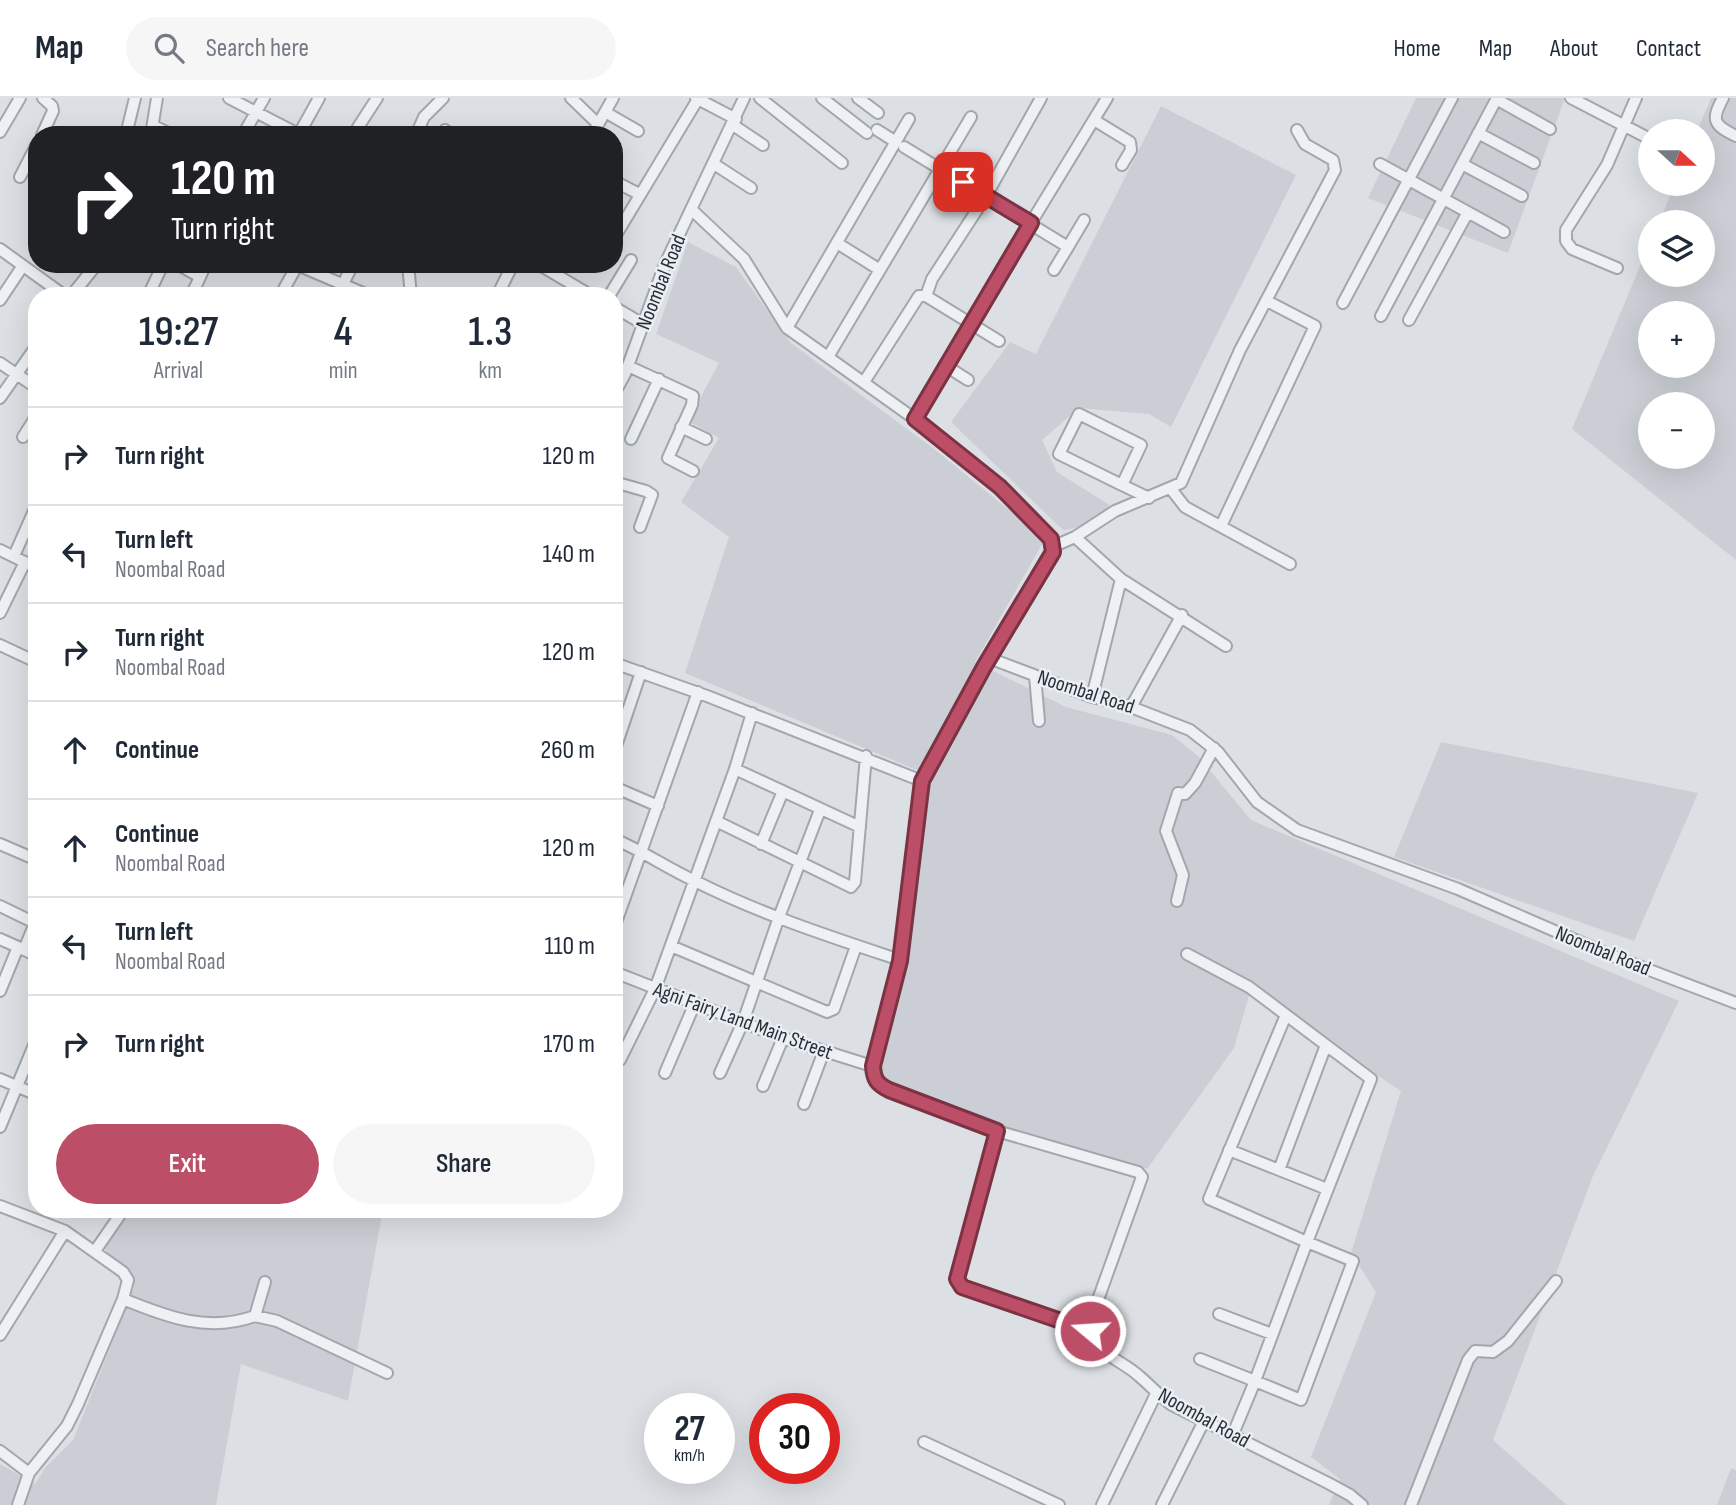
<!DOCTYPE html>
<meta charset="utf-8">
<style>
:root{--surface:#fff;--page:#f6f6f7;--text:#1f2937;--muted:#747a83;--line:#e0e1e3;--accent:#bd4e67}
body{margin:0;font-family:"Sofia Sans Condensed",sans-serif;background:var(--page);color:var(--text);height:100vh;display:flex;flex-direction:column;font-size:26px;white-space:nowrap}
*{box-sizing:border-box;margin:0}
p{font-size:23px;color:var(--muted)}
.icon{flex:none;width:38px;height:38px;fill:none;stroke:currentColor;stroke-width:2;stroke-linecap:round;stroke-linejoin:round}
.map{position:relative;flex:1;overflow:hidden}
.drawer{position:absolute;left:28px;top:189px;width:595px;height:931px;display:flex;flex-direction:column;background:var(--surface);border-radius:28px;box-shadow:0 7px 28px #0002}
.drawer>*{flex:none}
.top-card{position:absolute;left:28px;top:28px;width:595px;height:147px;border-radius:28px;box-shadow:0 7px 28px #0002;background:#202124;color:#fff;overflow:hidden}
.needle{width:46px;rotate:111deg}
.fabs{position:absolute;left:1638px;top:21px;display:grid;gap:14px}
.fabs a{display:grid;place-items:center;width:77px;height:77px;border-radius:50%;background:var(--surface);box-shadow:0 7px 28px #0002;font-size:35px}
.speed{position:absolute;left:644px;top:1295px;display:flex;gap:14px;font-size:35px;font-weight:700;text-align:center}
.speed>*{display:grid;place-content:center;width:91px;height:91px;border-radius:50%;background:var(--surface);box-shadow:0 7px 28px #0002;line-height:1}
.speed small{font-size:18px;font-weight:400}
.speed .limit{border:10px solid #d22;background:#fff;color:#111}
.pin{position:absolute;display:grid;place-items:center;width:60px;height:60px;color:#fff;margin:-30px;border-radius:14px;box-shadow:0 4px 10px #0006}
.me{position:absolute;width:77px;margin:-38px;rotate:288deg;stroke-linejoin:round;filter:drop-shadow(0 0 5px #0008)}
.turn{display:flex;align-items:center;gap:24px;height:147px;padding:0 28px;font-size:32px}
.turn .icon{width:91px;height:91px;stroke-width:2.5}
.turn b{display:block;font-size:49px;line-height:60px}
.eta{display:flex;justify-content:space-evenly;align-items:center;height:119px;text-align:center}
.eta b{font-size:42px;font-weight:600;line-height:49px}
.action{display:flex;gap:14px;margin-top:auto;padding:14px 28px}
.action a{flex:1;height:80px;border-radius:42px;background:var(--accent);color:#fff;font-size:28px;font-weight:600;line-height:80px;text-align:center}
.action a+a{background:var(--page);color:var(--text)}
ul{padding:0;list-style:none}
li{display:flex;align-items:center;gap:21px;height:98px;padding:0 28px;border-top:2px solid var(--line)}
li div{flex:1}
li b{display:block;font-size:26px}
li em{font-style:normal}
header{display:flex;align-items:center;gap:42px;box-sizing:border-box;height:98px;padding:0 35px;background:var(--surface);border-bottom:2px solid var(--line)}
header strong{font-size:33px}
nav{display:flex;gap:38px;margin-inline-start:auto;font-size:24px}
.search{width:490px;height:63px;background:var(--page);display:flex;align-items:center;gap:18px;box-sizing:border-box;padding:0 24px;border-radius:38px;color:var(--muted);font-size:26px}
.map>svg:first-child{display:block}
</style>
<header>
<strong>Map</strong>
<div class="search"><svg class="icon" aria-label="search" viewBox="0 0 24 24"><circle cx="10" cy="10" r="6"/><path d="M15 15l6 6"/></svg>Search here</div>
<nav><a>Home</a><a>Map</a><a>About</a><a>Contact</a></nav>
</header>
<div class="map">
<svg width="1736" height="1407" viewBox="0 0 1736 1407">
<rect width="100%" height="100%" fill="#dce0e4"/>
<path fill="#cbcfd5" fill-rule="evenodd" d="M1416,0H1565L1508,155L1368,100Z
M1711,0H1736V462L1572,331L1650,144V177H1703V124H1659L1675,86H1703V33H1697ZM1650,215H1703V268H1650ZM1650,306H1703V359H1650Z
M1161,8L1296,77L1171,329L1149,316L1079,310L1042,342L1057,374L1111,408L1106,425L1063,432L951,324L1010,244L1036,256Z
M688,144L736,169L791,245L934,351L1045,441L975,564L1066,609L1172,637L1198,658L1251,722L1679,903L1593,1078L1493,1342L1567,1407H1329L1340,1381L1311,1359L1376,1194L1351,1155L1401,993L1250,894L1234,950L1147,1071L1049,1044L880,982L931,678L685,575L729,439L681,404L719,340L688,323L719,265L656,236Z
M1441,644L1698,695L1634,843L1394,759Z
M127,1111H383L348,1303L241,1266L216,1407H0V1366L35,1386L45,1370L73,1342L134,1190L105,1151Z
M1731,1370L1736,1372V1407H1717Z"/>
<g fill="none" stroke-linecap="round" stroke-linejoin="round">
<g stroke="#a2a7ad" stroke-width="14">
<path id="minor" d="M229,0L300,37
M571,0L598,26
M696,0L736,21
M760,0L842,65
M822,0L867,35
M858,0L878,15
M1571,0L1650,41
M1723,0C1711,22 1713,27 1736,38
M1496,1L1550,31
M605,14L638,33
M1094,22L1130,44L1131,52L1122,67
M733,27L763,47
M154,28L172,37
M445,32L452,37
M877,32L896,44
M0,34L20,0
M1478,35L1534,65
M299,36L319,0
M42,37L53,13L52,8L43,0
M126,37L135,0
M151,37L157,0
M243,37L264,0
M353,37L377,0
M416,37L424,19L443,0
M592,37L613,0
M904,49L1068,149L1084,122
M714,66L751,90
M1380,66L1504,134
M1462,66L1522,98
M20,79L37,46
M614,83L639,96
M692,112L744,161L787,230L919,324L1000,389L1051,441L1053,454L984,569L922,683
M616,137L698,1
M837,145L880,172
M0,151L65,198
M177,166L200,179L206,166
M295,166L370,198
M408,166L411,198
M538,166L592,198
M1617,170L1572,151L1566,143V132L1607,67L1636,0
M1054,172L1068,149
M71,198L97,166
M148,198L163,166
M191,198L200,179
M280,198L298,166
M337,198L353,166
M497,198L513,166
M609,198L631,162
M0,202L22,169
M1343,205L1452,0
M614,209L643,226
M1381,218L1497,0
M1409,222L1468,114
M787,230L909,21
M999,243L926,198L932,181L986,98L1041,0
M828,259L971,19
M0,265L37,290
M628,268L693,298L692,307L668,360L693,373
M946,268L968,282
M864,284L919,198H926
M614,296L625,276L665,166L744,0
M0,300L37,247
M915,321L970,225L1107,0
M681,329L706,341
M23,339L37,317
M631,341L659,281
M614,384L646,393L652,397L640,429
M1122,387L1059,356L1079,316L1141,347L1122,387L1149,400
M1171,391L1185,409L1290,466
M1221,428L1315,228L1267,203
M1075,439L1121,481L1226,548
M1052,449L1075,439L1115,413L1181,385L1240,252L1335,72L1333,62L1305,46L1297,32
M0,452L37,470
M14,458L37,406
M0,515L25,464
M0,547L32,562L37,553
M989,560L1089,598L1131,609L1190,632L1218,654L1257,704L1297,732L1458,791L1610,857L1736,905
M614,565L707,598L922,683L900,862L872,968L878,986L997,1033L1138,1074L1142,1079L1090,1224C1089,1255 1120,1260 1139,1278C1151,1288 1159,1298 1172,1307L1328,1385L1350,1397L1362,1407
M1035,578L1039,623
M1092,599L1121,481
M1131,609L1182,517
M614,654L641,574
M735,671L860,729
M614,689L658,708
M716,723L851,789L855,784L866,658
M614,741C643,753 667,770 695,783C760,816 831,839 900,862
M0,746L37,762
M761,746L783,693
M1177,803L1183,777L1166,733L1178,695L1185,696L1195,685L1214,650
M0,808L37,826
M614,830L698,594
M0,841L18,849
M671,848L827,914L834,911L856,848
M24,852L35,825
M1187,856L1249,889L1371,981L1307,1144L1353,1163L1301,1302L1255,1283L1233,1336
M614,874L783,940L872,968
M0,893L18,849L37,858
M620,962L655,891L735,671L752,615
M665,975L695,905
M720,975L743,924L779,819L820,712
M0,981L37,997
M763,988L783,940
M804,1006L824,953
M0,1029L37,940
M997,1033L957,1181L962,1189L1090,1233
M1229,1052L1327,1091
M1279,1072L1326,947
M0,1108L65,1133L123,1174L128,1182L123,1201L78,1306L67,1328L29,1375L18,1407
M95,1153L124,1111
M123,1201C167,1219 208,1235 255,1218L265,1184
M1219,1216L1272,1236
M255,1218L277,1223L387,1275
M0,1237L65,1133
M1200,1261L1255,1283L1307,1144L1209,1101L1286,917
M924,1344L1059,1407
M0,1353L29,1375
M1102,1407L1156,1296
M1162,1407L1204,1323
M1411,1407L1468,1262L1475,1253L1493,1254L1508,1243L1556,1183"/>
</g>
<use href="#minor" stroke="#eef1f3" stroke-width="10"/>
</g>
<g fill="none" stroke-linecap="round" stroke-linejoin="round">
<g stroke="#7b3343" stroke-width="18">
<path id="route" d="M963,84L1031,125L915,321L1000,389L1051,441L1053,454L984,569L922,683L900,863L873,968C874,982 877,986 889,992L997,1033L957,1181L962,1189L1090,1233"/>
</g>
<use href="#route" stroke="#bd4e67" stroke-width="12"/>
</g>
<g text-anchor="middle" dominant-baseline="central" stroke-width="5" stroke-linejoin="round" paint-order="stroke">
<g font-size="21" fill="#282f39" stroke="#ebeff3">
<text transform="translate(661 184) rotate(-68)">Noombal Road</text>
<text transform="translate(1086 594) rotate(18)">Noombal Road</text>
<text transform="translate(1603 853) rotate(22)">Noombal Road</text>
<text transform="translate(743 923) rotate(20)">Agni Fairy Land Main Street</text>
<text transform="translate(1204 1320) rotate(29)">Noombal Road</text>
</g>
</g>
</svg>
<div class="fabs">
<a><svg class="needle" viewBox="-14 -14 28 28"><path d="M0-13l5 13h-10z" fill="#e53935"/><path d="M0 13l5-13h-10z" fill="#747a83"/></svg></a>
<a><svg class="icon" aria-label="layers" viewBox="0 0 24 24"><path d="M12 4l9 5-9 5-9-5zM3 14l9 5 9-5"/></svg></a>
<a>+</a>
<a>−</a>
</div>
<div class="speed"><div>27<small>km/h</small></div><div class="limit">30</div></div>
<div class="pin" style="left:963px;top:84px;background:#d93025"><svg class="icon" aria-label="arrive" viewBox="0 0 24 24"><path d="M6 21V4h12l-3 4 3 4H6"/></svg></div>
<svg class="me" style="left:1090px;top:1233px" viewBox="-20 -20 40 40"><circle r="17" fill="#bd4e67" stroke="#fff" stroke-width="3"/><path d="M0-11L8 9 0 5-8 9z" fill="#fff"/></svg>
<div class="top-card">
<div class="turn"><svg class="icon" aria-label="right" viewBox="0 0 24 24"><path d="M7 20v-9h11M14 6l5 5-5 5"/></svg><div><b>120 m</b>Turn right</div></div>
</div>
<section class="drawer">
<div class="eta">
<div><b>19:27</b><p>Arrival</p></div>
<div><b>4</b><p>min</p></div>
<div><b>1.3</b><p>km</p></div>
</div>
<ul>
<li><svg class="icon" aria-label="right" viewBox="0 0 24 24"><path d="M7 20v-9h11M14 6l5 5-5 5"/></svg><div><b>Turn right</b></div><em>120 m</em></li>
<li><svg class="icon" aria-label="left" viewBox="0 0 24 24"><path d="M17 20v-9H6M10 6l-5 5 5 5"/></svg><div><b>Turn left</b><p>Noombal Road</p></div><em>140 m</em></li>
<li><svg class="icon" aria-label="right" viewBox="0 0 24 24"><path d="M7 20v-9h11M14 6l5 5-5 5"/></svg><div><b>Turn right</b><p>Noombal Road</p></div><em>120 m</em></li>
<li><svg class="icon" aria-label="ahead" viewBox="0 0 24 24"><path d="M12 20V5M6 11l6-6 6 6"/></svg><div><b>Continue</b></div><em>260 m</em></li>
<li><svg class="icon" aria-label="ahead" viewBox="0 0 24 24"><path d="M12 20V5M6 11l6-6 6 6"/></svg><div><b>Continue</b><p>Noombal Road</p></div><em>120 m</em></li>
<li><svg class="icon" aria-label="left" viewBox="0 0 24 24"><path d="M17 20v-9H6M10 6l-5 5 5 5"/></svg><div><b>Turn left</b><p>Noombal Road</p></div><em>110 m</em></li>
<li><svg class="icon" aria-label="right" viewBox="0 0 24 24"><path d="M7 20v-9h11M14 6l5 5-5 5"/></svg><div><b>Turn right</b></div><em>170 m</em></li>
</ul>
<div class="action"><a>Exit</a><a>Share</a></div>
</section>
</div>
